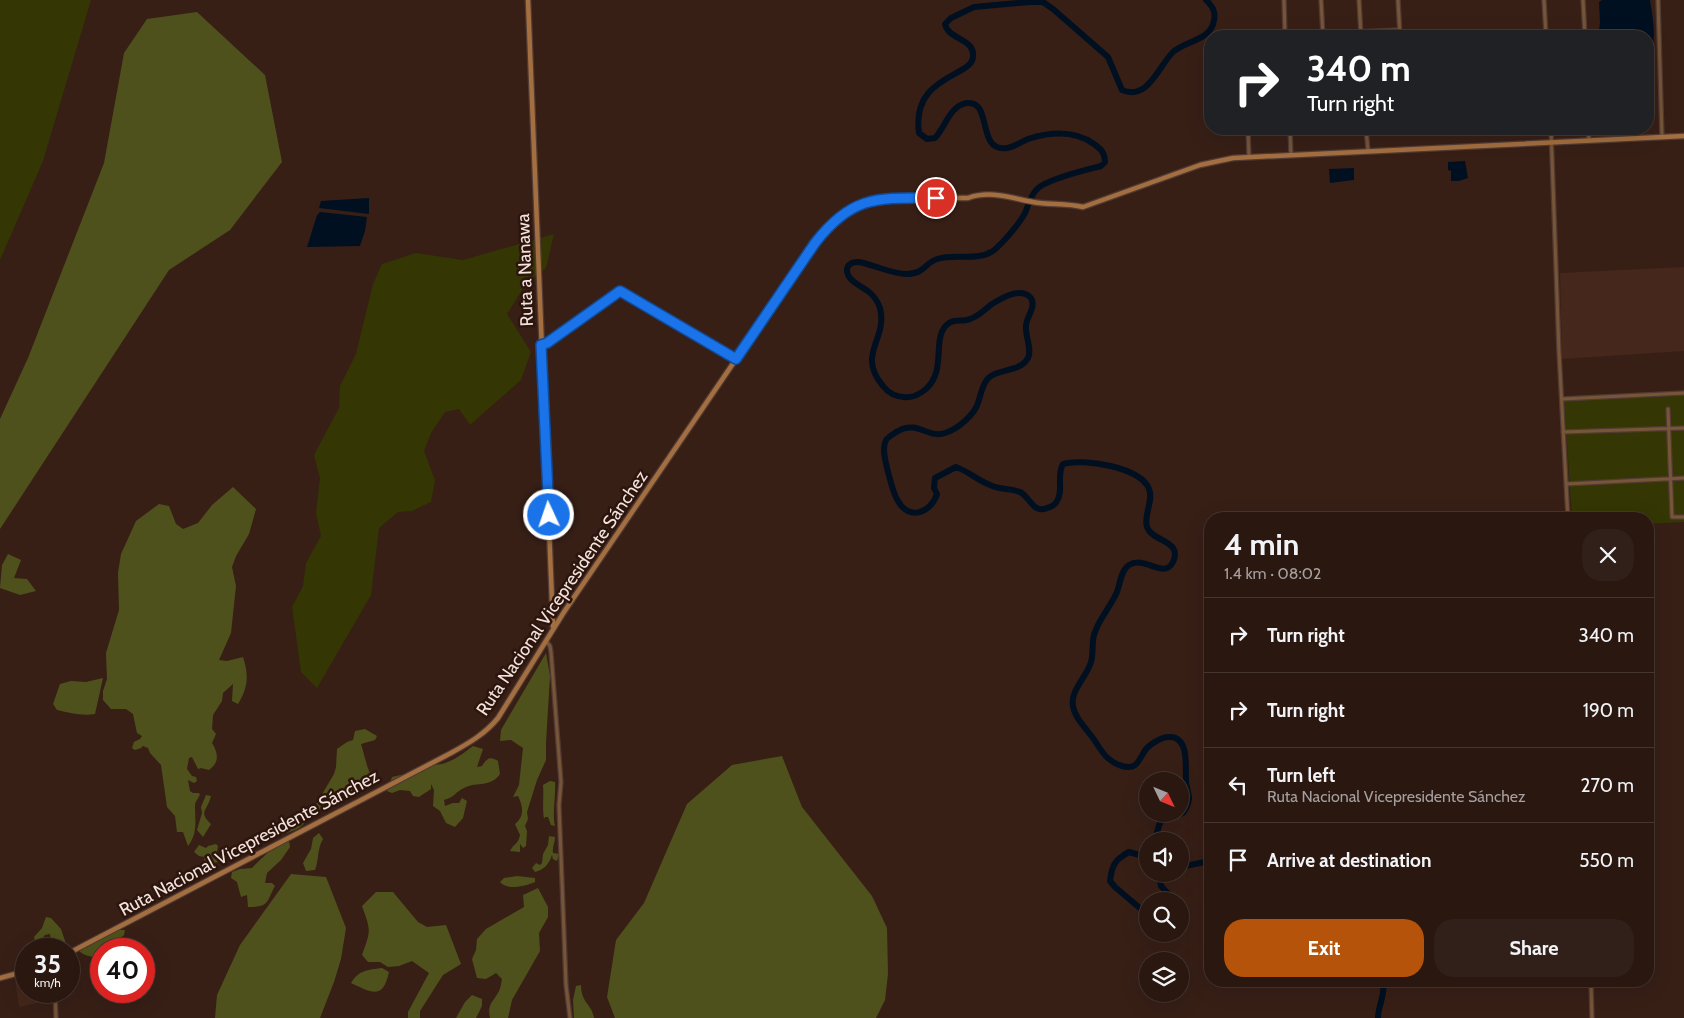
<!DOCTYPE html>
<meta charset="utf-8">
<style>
:root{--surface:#291710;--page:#312019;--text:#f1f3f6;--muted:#a59f9f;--line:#453630;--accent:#b45309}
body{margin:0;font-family:Cabin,sans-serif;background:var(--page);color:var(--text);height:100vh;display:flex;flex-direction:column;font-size:19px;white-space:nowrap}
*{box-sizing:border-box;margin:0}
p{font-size:16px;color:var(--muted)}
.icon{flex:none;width:28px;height:28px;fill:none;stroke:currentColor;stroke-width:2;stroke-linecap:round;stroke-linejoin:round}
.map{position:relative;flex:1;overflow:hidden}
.details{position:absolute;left:1204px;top:512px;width:450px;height:475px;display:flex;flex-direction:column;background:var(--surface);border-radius:20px;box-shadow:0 5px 20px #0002,0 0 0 1px var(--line)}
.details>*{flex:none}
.guide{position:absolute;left:1204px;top:30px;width:450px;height:105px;border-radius:20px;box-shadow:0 5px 20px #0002,0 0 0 1px var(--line);background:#202124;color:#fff;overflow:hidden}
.needle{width:32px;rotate:133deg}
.tools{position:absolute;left:1139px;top:772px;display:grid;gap:10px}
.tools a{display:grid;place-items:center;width:50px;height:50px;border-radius:50%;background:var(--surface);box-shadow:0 5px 20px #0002,0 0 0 1px var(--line);font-size:25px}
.speed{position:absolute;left:15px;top:938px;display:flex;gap:10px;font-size:25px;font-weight:700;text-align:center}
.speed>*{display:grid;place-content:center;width:65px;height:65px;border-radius:50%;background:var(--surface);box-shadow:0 5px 20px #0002,0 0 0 1px var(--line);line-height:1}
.speed small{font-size:12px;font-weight:400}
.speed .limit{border:8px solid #d22;background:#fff;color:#111}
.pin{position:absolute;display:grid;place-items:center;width:42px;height:42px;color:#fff;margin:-21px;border:2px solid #fff;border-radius:50%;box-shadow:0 1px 5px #0007}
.me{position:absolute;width:55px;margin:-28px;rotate:357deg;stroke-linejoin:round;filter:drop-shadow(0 0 4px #0008)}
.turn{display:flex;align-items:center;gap:18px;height:105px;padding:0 20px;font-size:22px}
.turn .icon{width:65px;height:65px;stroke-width:2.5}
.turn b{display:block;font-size:35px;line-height:42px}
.round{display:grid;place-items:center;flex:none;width:52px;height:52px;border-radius:20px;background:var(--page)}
.summary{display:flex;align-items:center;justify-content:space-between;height:85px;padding:0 20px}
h1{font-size:30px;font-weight:700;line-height:38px}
.cta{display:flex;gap:10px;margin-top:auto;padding:10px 20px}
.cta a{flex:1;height:58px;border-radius:20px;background:var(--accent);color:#fff;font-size:20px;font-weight:700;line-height:58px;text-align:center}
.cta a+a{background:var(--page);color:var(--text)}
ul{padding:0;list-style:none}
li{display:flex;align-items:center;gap:15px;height:75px;padding:0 20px;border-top:1px solid var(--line)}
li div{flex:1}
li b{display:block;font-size:19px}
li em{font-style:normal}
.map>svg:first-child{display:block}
</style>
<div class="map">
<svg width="1684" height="1018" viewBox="0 0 1684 1018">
<rect width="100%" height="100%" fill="#371f16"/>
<path fill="#45271b" d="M1684,267V351L1562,359L1560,273Z
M26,977V991H50L51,1000L19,1007L15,980Z"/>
<path fill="#343603" d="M0,0H91L43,161L0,260Z
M554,234L546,268L527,282L507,314L531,352L521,380L470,425L459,409L445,412L431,433L424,451L435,480L431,502L412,511L398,512L379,528L371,595L317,688L301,672L292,607L303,586L306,563L321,536L316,513L320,478L314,455L339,408L340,386L356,354L373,284L382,264L416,253L463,260Z
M1684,391V522L1648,524V519H1572L1564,396Z"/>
<path fill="#4f511c" d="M197,12L265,75L282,162L230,230L169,270L0,529V419L28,358L104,163L124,53L147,19Z
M233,487L256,509L249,534L236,556L232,567L236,586L231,633L219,660L227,661L243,657C249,675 248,688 238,704L232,701L233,684L223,693L222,701L213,715L212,729L216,734L212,743C218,753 220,762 209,770L201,768L198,769L192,757L189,758L187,769L192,776L196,777L197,781L194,783L188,780L190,791L193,793H198L200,794C199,798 195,801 195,806C195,820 198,833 188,846L183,832H177L175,816L167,807L161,765L150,753L148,748L143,746L141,748L135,750L132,748L134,742L140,739L142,736L137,733L133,714L126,709H111L103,700V691L107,679L106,653L119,610L118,573L121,554L136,521L159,504L169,506L176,524L183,529L198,523L212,505Z
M8,554L21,560L14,578L27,579L36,591L20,595L0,588L2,565Z
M546,653L550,676L546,743V760L537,780L527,812L528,819L525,826L527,831L526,846L523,848L520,844V852L510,851C514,843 518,845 520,835L515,824C525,816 523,806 518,796L513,797L519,785L523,748L511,740L500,741L501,730Z
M103,678L95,714C82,716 70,713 57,710L53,704L60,684L71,681L86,682Z
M365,729L377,736L375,740L361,744C365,757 367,770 374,781C365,796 341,797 326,805C315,810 305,825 297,829C284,835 270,838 256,842L268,831L289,824L314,808L334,774L336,767L337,749L347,742L353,740L355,731Z
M473,746L483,749L477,767L482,766C487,758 490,756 498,761L500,774C490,788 478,781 464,788C455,792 455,797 444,800L445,806L453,803H459L462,798L467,801L463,818L455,827L446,823L440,811L433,806L434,790L431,784V789L419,797L413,796L410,791L400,790L392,793L387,791L392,777L414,772L429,764C445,768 461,755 473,746Z
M782,756L802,807L872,896L887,928L888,974L885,1000L876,1018H615L607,997L616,940L644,903L687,804L732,765Z
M550,781L555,782C556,795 552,815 555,826L551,825L548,817H545L544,819C542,807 544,797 543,785Z
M206,795L211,796C207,812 198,811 211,824L203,837L197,830L202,813L201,807Z
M319,833L323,839C317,849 319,860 315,870L306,871L303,863L311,849L313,838Z
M549,836L555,837C555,843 552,847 553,853L559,854L557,861L553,859L552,855C549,864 544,870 535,872L532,868L536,863L540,865L542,863L543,854L548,845Z
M289,841L290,847L281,860L267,873L265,883H272L275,886C266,902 270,907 248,907L247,895L241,897L237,882L231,878L232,872L240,869L252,868C263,857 274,845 289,841Z
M216,844L218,846L217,852L220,855L233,847L235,848C230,857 220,862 210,864L204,860L205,857L199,856L194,852L199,845L206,848L208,846Z
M291,874L326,877L346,928L341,959L334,982L320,1018H215L217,995L240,945Z
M517,876L535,878V882C525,886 508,891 500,882L504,878Z
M538,888L548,907V917L539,933L540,951L512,1000L508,1018H490C487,1003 493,1003 499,991C501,987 501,983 502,979L496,973L486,979L477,978L472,959L476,950L477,939L486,929L524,907L523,895Z
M376,892H393L418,922L427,927L446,925L461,964L443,975L420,1011V1018H408V1012L429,973L412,961L399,966L388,967L380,962H368L362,955C371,930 371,931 362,906Z
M46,917L51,918L61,929L66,944L57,949H45L46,945L51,941L50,934L45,935L36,947L34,937L42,928Z
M118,930H125L124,935L108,949H101V955C95,959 86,956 80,952L79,947Z
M382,968L389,972C383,1000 372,993 351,983C359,970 367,970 382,968Z
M581,985C581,1003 592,1004 594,1018H574L573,1000L576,986Z
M472,995L482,999V1006L476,1018H456L465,1002Z"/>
<path fill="#001021" d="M1602,0H1650C1652,13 1657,37 1651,50L1648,49V36H1598L1600,23L1599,2Z
M1465,161L1468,178L1459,181H1451V171L1448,170V162Z
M1354,168V180L1330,183L1329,169Z
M369,198V214L319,208L321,201Z
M320,212L367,217L365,231L360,246L307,247L317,215Z"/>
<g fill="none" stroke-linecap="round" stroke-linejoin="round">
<path stroke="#001021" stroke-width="6" d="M1155,841C1161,817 1158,819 1183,813C1186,809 1188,805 1189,799C1189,793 1186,787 1186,781C1185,768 1190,736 1169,737C1161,737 1148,745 1144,752C1138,762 1136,770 1122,766C1108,762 1102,752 1095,741C1088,730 1075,719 1073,706C1070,690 1087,677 1091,662C1094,652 1091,641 1095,632C1099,619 1111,606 1117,592C1120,584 1121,570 1129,565C1145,555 1164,580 1173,562C1183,540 1152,542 1147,527C1143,515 1154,501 1149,489C1141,467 1083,458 1063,464C1056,476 1064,490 1057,501C1055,505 1051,507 1047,508C1033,514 1030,497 1020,492C1010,488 1000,490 990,485C977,480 968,471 956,467L935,478L934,488L937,494C931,513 909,521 898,501C893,494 884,459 884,450C884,448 885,442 886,440C889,436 895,433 898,431C917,420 929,439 945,433C958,429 974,415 978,403C981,394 983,381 991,376C1002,369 1021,371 1028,358C1032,351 1026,337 1026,329C1025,322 1029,317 1031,311C1033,306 1034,301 1030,297C1020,287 1002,298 992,304C985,309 979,316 970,319C964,322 955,319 949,323C930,336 948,369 926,389C921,393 915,397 909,397C898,398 890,395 883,386C856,354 888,340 880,308C878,302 874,296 869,292C862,286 846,281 847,269C848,263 854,262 859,262C875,265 891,274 907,274C924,274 925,263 937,259C956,253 975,262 993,251C1002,244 1020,223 1025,213C1029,204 1030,196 1037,189C1047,179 1086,170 1101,166L1105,162C1105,153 1101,149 1094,144C1074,130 1050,132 1028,139C1021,142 1014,147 1007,148C976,153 993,100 967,103C950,105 945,128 935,138L927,139L919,133C911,75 972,77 973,57C975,38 948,40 945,24L951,18L974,7L1030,2H1043L1053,9L1108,57L1122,90C1148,101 1158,67 1173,52C1185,41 1212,40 1214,20C1216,11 1212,6 1206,0
M1148,855L1143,856L1129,852C1114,860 1112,866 1110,881L1115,887L1148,915
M1180,867L1210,861
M1163,874L1160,880L1161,886L1175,901
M1378,1018C1378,1005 1386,994 1383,981"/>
<g stroke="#513a32" stroke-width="5.5">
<path id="street" d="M1284,0L1285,36
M1321,0L1323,36
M1359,0L1361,36
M1398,0L1400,36
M1544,0L1546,36
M1583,0L1585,36
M1658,0L1662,137
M1439,32V36
M1270,36L1400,30
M1248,129L1249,157
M1290,129L1291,155
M1366,129L1368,150
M1442,129V133
M1551,129L1559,352L1568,519
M1588,129L1589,140
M541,345L620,291L736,359
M1562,399L1684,393
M1668,409L1672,517H1684
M1563,432L1684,428
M1566,484L1684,478
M546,641L550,646L551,652L561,782L559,805L566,985L570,1018
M1591,981L1592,1018
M55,991L56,1018"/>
</g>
<g stroke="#513a32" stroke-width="7">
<path id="secondary" d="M528,0L553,627
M69,953L451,753C469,743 485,734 498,718L564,612L815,243C825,229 836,216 851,208C881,193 935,198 968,198C990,190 1011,198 1033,202C1049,205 1066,203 1083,207L1200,165L1233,158L1684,136
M0,978L26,971"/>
</g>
<use href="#street" stroke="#765539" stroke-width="3"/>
<use href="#secondary" stroke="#a36e40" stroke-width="4.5"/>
</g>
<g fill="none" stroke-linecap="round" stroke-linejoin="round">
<g stroke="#114b97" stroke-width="12">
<path id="route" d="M549,515L541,345L547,343L620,291L736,359L815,243C853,194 879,198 936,198"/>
</g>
<use href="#route" stroke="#1a73e8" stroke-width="9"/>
</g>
<g text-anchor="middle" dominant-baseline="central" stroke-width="5" stroke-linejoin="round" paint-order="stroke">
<g font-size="18" fill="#f4e3dd" stroke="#2c150d">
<text transform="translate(525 270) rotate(-92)">Ruta a Nanawa</text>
<text transform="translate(562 593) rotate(-56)">Ruta Nacional Vicepresidente Sánchez</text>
<text transform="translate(249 843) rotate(-28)">Ruta Nacional Vicepresidente Sánchez</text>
</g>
</g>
</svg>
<div class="tools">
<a><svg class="needle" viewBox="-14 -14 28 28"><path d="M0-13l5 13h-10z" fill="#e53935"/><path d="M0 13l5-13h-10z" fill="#a59f9f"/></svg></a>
<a><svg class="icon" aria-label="sound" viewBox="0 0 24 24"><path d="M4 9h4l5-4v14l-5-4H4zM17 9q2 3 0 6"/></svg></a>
<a><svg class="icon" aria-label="search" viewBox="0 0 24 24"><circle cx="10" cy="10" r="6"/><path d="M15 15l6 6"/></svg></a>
<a><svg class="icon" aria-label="layers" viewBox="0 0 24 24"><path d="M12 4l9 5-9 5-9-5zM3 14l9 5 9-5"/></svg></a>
</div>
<div class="speed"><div>35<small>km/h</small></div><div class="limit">40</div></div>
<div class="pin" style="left:936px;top:198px;background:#d93025"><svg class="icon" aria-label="arrive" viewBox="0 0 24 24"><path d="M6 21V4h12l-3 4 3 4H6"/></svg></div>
<svg class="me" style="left:549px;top:515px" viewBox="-20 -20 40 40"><circle r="17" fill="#1a73e8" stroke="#fff" stroke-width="3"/><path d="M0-11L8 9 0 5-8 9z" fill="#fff"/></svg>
<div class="guide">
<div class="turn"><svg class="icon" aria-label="right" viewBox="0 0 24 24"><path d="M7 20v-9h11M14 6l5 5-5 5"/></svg><div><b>340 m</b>Turn right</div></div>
</div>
<section class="details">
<div class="summary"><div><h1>4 min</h1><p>1.4 km · 08:02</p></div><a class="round"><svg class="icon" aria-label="close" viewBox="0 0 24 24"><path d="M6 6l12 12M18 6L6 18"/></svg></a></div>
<ul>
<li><svg class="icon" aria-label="right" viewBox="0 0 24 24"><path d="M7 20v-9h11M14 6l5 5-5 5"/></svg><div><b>Turn right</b></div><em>340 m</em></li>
<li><svg class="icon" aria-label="right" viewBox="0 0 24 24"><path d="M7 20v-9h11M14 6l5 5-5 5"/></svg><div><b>Turn right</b></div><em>190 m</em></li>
<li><svg class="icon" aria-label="left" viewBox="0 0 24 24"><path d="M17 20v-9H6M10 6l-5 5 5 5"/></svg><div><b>Turn left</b><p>Ruta Nacional Vicepresidente Sánchez</p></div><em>270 m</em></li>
<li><svg class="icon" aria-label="arrive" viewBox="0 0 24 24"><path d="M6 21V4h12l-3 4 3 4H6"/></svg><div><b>Arrive at destination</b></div><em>550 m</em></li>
</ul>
<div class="cta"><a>Exit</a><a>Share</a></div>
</section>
</div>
